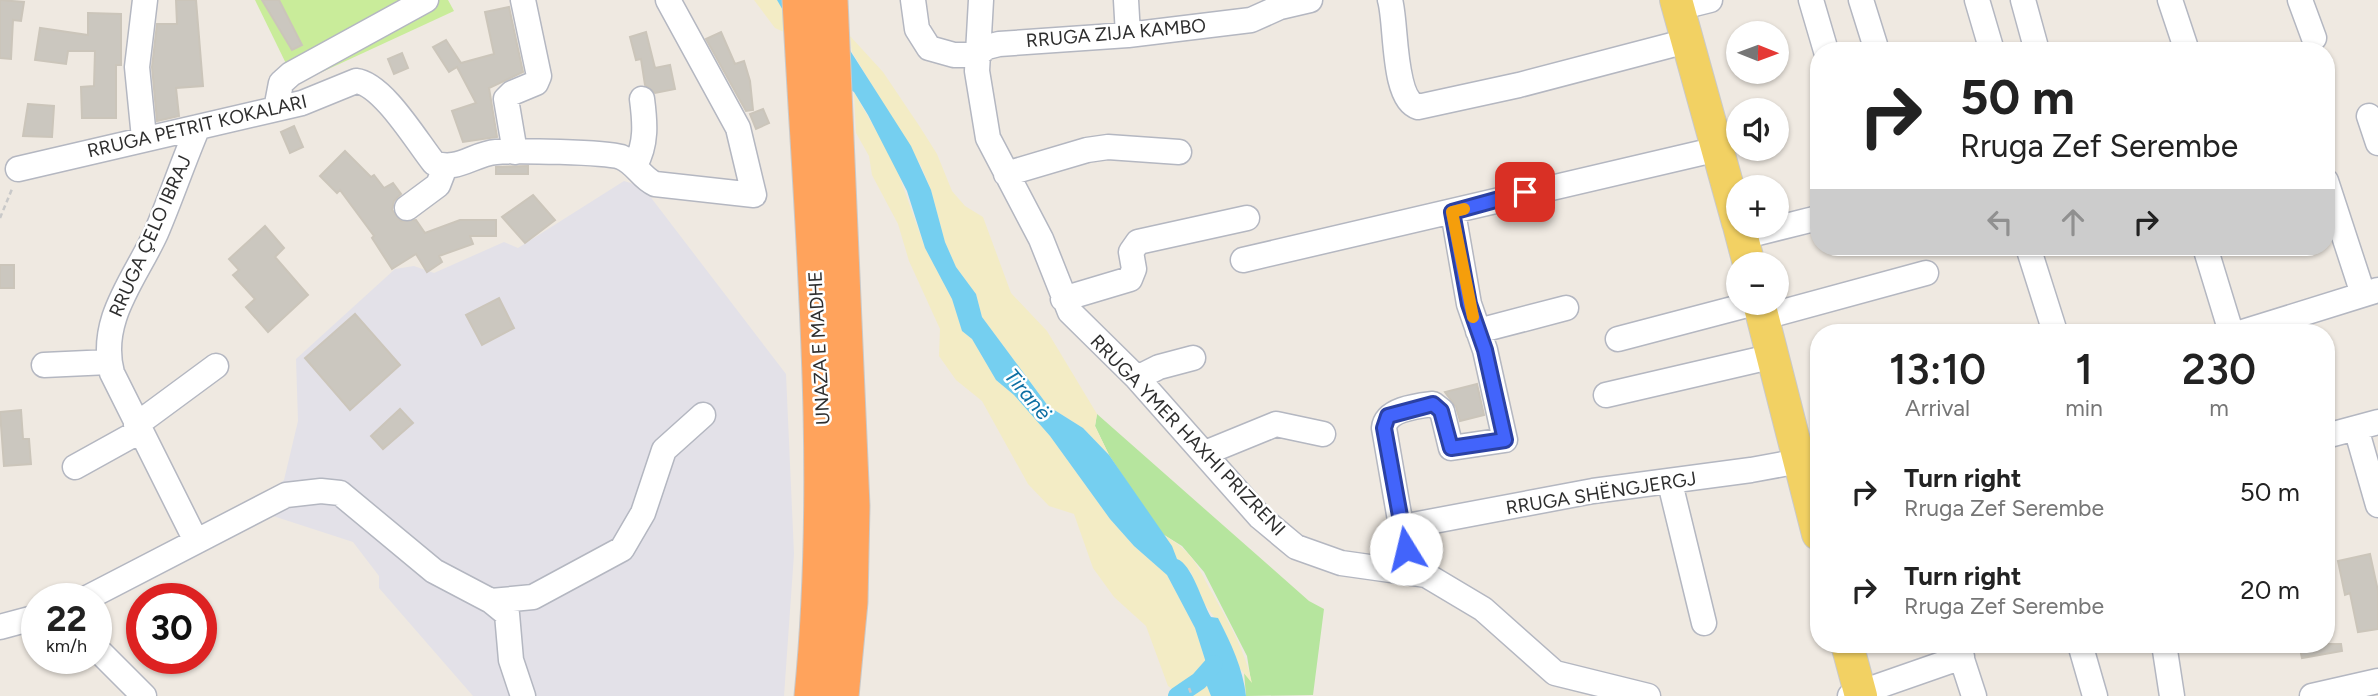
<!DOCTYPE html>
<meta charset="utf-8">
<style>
:root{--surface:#fff;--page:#f6f6f6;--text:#222;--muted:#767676}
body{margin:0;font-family:Figtree,sans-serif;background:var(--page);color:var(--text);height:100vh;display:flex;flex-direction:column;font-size:26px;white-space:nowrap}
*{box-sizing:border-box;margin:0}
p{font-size:23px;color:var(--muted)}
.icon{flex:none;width:38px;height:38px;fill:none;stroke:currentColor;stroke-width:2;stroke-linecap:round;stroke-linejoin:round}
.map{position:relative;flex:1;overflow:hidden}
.side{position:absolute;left:1810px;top:324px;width:525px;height:329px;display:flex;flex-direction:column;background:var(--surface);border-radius:28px;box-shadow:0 2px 5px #0004}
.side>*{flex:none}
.top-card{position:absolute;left:1810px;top:42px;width:525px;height:214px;border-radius:28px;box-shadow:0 2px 5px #0004;background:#fff;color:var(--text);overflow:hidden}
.needle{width:46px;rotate:91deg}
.controls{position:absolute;left:1726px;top:21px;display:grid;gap:14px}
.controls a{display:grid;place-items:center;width:63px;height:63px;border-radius:50%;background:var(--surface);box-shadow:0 2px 5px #0004;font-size:35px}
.speed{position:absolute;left:21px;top:583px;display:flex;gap:14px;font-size:35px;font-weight:700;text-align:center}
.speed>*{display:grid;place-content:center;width:91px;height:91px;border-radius:50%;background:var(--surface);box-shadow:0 2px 5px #0004;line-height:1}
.speed small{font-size:18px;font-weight:400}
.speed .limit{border:10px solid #d22;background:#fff;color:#111}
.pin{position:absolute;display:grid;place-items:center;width:60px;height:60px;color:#fff;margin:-30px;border-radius:14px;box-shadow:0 4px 10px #0006}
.me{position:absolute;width:77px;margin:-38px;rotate:351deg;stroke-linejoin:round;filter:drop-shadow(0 0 5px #0008)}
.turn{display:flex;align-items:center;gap:24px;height:147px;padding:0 35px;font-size:32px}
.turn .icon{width:91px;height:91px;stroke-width:2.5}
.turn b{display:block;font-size:49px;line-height:60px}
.lanes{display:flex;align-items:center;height:66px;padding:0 35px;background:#0003;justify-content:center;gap:35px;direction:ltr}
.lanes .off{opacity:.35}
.eta{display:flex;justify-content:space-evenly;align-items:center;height:119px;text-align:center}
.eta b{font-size:42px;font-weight:600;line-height:49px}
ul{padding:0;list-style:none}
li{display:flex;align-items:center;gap:21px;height:98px;padding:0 35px}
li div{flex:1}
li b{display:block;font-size:26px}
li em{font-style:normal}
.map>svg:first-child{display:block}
</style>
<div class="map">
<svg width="2378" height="696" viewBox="0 0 2378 696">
<rect width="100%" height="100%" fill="#efe9e1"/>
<path fill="#e3e1e8" d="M624,181L634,184L649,195L786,374L794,554L784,696H473L379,588V576L353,542L270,515L261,500L284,480L298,421L296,359L395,269L414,266L434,273L504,242L518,248Z"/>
<path fill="#b6e59e" d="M1097,414L1309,601L1324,609L1313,695L1246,696L1244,672L1251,681L1247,656L1204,572L1182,546L1161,533L1109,455L1095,426Z"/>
<path fill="#f3ecc5" d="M754,0H777L783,6L784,32L775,28Z
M850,36L883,72L920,127L937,154L952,191L965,206L983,217L1011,293L1047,331L1097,414L1095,426L1109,455L1083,428L1048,406L982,317L976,294L956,267L945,242L931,190L921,166L852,52Z
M854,92L895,164L925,248L952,299L962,331L972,339L996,380L1014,395L1050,436L1110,519L1134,546L1167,575L1195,628L1208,669L1207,686L1211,696H1183L1168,686L1146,626L1114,597L1093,568L1074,514L1049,506L1028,484L982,401L956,380L939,356L940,329L909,261L898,224L872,175L869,156L856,133Z
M1161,533C1197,555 1196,565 1215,598C1231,627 1245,651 1252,683L1237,665L1224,630L1200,598L1191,572L1177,559Z"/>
<path fill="#c9ec9a" d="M255,0H448L454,11L296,84Z"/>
<path fill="#75cff0" d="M777,0H812L844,41L911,146L931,190L945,242L956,267L976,294L982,317L1048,406L1083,428L1109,455L1172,546L1177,559C1192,564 1202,602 1211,617L1218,618C1231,643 1243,669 1246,696H1211L1207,686L1208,669L1195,628L1167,575L1134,546L1110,519L1050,436L1014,395L996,380L972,339L962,331L952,299L925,248L907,191L868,115L854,92L817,69Z"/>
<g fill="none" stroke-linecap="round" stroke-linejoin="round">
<path stroke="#75cff0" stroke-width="18" d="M1177,696L1199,681L1214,664"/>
</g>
<path fill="#cbc7bf" stroke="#cbc5ba" stroke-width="2" d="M0,0L24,2L21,21L13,20L11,59L0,58Z
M176,0H196L203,86L176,88L179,116L157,121L152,67L157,24H177Z
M262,0H279L302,45L292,50Z
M509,7L523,72L489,88L497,137L463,142L452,111L476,103L457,67L449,72L433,47L446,40L461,63L494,54L485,12Z
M88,13L121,14V65H116V118H82L81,87L94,86L95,51H68L66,64L35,60L40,28L88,35Z
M646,32L655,68L670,65L675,89L655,93L645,85L641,59L636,60L630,37Z
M721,32L735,64L744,61L750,81L753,110L746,111L706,39Z
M402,53L408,68L394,74L388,59Z
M28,104L54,106L52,137L23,136Z
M763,109L769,123L756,129L750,114Z
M294,126L303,147L290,153L281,132Z
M345,151L371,177L374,175L384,188L393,183L401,194L394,201L392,210L401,221L416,220L425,233L460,220H496V236H470L473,244L439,256L442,262L427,272L416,254L392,269L372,238L374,236L340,190L337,193L320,176Z
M528,166V174H496V167Z
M533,195L555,220L525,243L502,217Z
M265,226L284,248L275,257L308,295L268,332L246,307L255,299L233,275L239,270L229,259Z
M0,265H14V288H0Z
M499,298L514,328L482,345L466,315Z
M355,314L400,365L350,410L305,358Z
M1477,384L1484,415L1460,421L1456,407L1445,392Z
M400,409L413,423L383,449L371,436Z
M21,410L23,439H29L31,464L4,466L0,412Z
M2370,554L2378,591V629L2358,632L2350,593L2345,595L2338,561Z
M2299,644H2341L2342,651L2302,658Z"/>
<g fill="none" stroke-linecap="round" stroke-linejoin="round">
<g stroke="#b4b7c1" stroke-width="27">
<path id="minor" d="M913,0L917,29L929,48L954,55H977
M981,0L977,71L988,138L1041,239L1070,312L1137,378L1260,517L1296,547L1341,563L1426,575L1483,609L1555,673L1648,696
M1126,0L1128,35
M1390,0C1397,24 1392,99 1418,107L1519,85L1687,41
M1811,0L1826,51
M1861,0L1877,51
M1977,0L1992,51
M2023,0L2037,51
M2170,0L2187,51
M2300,0L2314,38
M1678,8L1710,0
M977,55L987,47L999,44L1128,35L1251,20L1280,7L1310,0
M276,109L281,83L291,74L426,0
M2369,116L2378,143
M144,138L137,67L145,0
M515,152L506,99L512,93L536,83L539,76L523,0
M635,165C647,144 645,122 642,99
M18,169L302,103L356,81C383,84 417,142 434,163C457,172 473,154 496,152C516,150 605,152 621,157C636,163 641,178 655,184L754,195L738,128L668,0
M1006,174L1087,150L1108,147L1179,152
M2326,181L2363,294
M407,208L438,185L445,167
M1742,237L1818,218
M2028,247L2055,332
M2205,247L2231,332
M1243,260L1718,149
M1063,299L1130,279L1134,269L1131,252L1138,242L1247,218
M1764,317L1926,273
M1478,331L1566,308
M2243,332L2378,290
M1618,339L1755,303
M44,365L109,362
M1137,378L1159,367L1193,358
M1606,395L1774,356
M136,425L216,366
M2356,428L2378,505
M2326,436L2378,422
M1205,453L1276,424L1323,434
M75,467L140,431
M1670,483L1704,623
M1402,527L1593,491L1751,470L1789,463L1818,450
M196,541L112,373C98,320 135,279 156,233C171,198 183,162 198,127
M1409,572L1384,428C1386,409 1417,406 1433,404L1442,411L1451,448L1505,440L1485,350L1469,304L1453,212
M87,598L286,495L321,491L340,493L434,571L491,601L507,614L511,660L523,696
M491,601L533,597L622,549L643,513L664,450L703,415
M0,627L37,617
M1957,644L1974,696
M2080,644L2095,696
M2164,644L2172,696
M96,648L144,696
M1850,696L1962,657
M2312,696L2378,681"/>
</g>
<g stroke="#c9c9c9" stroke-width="34">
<path id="major" d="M1676,0L1738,223
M1739,226L1749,264
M1759,303L1818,534
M1847,644L1861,696"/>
</g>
<g stroke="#c9c9c9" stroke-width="39">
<path id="highway" d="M801,0C813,232 836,465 813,696
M829,0L851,506L849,602L840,696"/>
</g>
<path stroke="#c9c9c9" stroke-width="2.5" stroke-dasharray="5 3.5" stroke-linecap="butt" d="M0,218L12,189
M1189,688L1192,696"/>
<use href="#minor" stroke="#fff" stroke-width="24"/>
<use href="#major" stroke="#f2d163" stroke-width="32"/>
<use href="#highway" stroke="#ffa35c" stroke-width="37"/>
</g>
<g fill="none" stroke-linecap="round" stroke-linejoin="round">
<g stroke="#2b41a3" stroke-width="18">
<path id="route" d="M1406,549L1384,428L1388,416L1433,404L1441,411L1451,448L1505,440L1485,350L1469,304L1452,212L1525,192"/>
</g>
<use href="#route" stroke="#4264fb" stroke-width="12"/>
<path stroke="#f59e0b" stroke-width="12" d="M1464,209L1452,212L1473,317"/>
</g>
<g text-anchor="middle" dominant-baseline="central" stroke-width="5" stroke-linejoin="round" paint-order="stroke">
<g font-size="19" fill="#2e2e2e" stroke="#fff">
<text transform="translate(1116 33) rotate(-5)">RRUGA ZIJA KAMBO</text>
<text transform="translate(197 126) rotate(-13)">RRUGA PETRIT KOKALARI</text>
<text transform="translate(150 236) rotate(-66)">RRUGA ÇELO IBRAJ</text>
<text transform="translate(819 348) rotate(-93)">UNAZA E MADHE</text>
<text transform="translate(1188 435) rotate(46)">RRUGA YMER HAXHI PRIZRENI</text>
<text transform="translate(1601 493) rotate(-9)">RRUGA SHËNGJERGJ</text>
</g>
<g font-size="21" font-style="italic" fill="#0d6fa3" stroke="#fff">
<text transform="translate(1028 394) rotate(50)">Tiranë</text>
</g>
</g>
</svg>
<div class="controls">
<a><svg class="needle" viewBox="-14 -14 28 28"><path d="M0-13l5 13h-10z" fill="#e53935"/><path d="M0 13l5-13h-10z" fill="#767676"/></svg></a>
<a><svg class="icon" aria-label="sound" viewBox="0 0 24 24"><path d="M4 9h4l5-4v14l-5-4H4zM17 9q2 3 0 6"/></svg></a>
<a>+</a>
<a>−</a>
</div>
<div class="speed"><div>22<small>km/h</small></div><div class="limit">30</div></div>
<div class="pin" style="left:1525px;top:192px;background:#d93025"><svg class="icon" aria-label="arrive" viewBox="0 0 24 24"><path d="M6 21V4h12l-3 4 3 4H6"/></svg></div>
<svg class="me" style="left:1406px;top:549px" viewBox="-20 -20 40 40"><circle r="19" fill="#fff"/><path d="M0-13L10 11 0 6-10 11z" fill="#4264fb"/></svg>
<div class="top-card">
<div class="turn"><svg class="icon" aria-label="right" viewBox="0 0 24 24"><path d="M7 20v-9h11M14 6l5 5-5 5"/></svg><div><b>50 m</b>Rruga Zef Serembe</div></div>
<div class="lanes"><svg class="icon off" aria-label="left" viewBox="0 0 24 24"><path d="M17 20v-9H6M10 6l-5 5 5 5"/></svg><svg class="icon off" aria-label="ahead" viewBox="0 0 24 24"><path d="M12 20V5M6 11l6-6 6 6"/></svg><svg class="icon" aria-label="right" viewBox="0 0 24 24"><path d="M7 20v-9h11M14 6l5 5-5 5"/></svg></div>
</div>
<section class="side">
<div class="eta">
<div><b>13:10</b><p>Arrival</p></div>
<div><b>1</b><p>min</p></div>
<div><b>230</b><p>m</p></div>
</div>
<ul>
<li><svg class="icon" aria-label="right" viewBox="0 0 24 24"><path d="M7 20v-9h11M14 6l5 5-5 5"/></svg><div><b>Turn right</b><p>Rruga Zef Serembe</p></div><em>50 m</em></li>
<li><svg class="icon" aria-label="right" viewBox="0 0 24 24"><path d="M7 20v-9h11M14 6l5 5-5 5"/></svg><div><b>Turn right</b><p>Rruga Zef Serembe</p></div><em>20 m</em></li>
</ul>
</section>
</div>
